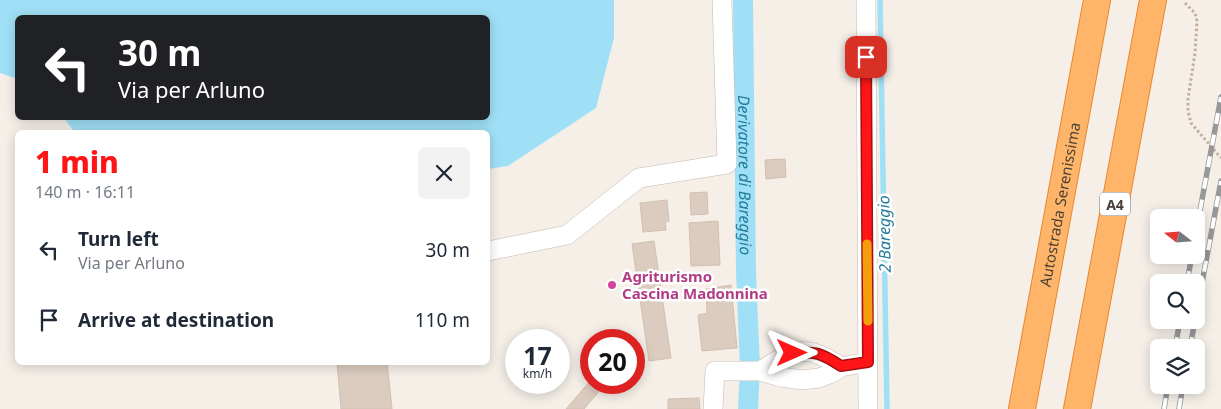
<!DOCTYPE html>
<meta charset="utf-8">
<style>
:root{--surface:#fff;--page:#f2f2f3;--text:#1f2937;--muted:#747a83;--accent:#ff1517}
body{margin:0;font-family:"Noto Sans",sans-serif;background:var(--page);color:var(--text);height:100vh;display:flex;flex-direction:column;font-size:19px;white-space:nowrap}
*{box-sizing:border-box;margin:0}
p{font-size:16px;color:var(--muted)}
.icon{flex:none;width:28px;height:28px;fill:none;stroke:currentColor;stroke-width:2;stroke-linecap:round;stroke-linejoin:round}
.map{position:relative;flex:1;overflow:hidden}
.panel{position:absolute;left:15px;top:130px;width:475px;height:235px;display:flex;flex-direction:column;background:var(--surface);border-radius:8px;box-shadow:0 2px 12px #0003}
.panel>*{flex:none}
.top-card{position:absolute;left:15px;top:15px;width:475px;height:105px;border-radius:8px;box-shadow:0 2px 12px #0003;background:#202124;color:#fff;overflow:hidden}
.needle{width:32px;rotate:287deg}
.buttons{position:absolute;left:1150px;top:209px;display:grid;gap:10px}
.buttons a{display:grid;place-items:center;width:55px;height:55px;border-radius:8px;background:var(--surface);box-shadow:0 2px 12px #0003;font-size:25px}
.speed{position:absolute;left:505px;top:329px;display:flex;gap:10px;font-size:25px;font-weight:700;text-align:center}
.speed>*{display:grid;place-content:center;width:65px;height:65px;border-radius:50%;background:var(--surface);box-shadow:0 2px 12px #0003;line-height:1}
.speed small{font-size:12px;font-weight:400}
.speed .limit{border:8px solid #d22;background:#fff;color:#111}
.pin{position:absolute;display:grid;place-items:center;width:42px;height:42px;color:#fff;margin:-21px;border-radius:10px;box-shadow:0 2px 8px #0006}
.me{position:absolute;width:55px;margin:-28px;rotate:90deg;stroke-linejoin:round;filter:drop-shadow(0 0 4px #0008)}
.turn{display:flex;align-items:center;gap:18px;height:105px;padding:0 20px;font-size:22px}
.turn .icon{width:65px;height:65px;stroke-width:2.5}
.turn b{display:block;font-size:35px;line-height:42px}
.round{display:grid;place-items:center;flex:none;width:52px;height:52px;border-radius:8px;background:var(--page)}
.overview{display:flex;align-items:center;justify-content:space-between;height:85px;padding:0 20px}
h1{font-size:30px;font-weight:800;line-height:38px;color:var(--accent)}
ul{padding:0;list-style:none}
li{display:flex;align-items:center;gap:15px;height:70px;padding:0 20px}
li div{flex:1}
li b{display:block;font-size:19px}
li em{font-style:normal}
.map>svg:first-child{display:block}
</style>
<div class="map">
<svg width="1221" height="409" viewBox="0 0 1221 409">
<rect width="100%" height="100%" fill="#f5efe8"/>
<path fill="#a0e0f6" d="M0,0H614V38L596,108L508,166L488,169V132H74L64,118H488V18H18L17,79L0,73Z"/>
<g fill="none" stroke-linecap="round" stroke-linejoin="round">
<path stroke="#a0e0f6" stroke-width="5.5" d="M880,0L887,409"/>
<path stroke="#a0e0f6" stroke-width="20" id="s1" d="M743,0L746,273L750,368L748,409"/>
</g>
<path fill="#dbccbf" stroke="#d3bfaf" d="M785,159L786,177L766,179L765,160Z
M707,192L708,214L691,215L690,193Z
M667,200L669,221L665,222L666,230L643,232L640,203Z
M718,221L720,265L691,266L689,223Z
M654,241L671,358L649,361L632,244Z
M731,285L737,348L702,351L698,315L707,313L706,289Z
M337,362H387L392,409H341Z
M591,380V382H607L584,409H566Z
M699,398L700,409H668V399Z"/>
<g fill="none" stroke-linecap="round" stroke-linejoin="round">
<g stroke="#c5b8ad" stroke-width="20">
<path id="minor" d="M866,0L868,409
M488,251L567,235L639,178L727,164L722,0
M760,371C794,350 805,342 841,367
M713,409L715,371H760L781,377L802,380L819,378L832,373L841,367L868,362"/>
</g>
<g stroke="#e9872e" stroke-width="28">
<g id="highway">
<path id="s2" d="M1022,409L1097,0"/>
<path d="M1077,409L1153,0"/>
</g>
</g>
<path stroke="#c4af9a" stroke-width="3" stroke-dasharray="2.5 2.5" stroke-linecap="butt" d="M1185,3L1195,13L1197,21L1195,53L1188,99V111L1191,123L1221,158"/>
<use href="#minor" stroke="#fff" stroke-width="19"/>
<use href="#highway" stroke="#ffb569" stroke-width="26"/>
<g stroke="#989898" stroke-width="5.5">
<path id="rail" d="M1196,232L1221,97
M1187,282L1192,255
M1196,315L1221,181
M1175,348L1180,320
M1190,348L1195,320
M1164,409L1168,385
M1179,409L1183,385"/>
</g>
<use href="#rail" stroke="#fff" stroke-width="4" stroke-dasharray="11" stroke-linecap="butt"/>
</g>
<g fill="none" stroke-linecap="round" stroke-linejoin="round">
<g stroke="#a60e0f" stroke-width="12">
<path id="route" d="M792,353C816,351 821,353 841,366L868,362L866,57"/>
</g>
<use href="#route" stroke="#ff1517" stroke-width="9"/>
<path stroke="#f59e0b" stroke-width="9" d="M867,244L868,321"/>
</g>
<circle fill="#d1479c" stroke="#fff" stroke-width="2" cx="612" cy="285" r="5"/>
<g text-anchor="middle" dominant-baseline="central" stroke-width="5" stroke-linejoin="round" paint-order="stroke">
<rect fill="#fff" stroke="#807972" stroke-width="1" x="1100" y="192.5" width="30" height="23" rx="4"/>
<g font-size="14" font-weight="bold" fill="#493f36">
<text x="1115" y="204">A4</text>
</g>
<g font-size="15" fill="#493f36" stroke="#fff">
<text stroke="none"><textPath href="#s2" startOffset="208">Autostrada Serenissima</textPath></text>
</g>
<g font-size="15" font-weight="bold" fill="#b23c85" stroke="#fff" text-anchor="start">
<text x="622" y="276">Agriturismo<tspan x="622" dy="17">Cascina Madonnina</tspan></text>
</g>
<g font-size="16" font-style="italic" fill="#227b9b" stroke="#fff">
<text stroke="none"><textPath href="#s1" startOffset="175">Derivatore di Bareggio</textPath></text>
<text transform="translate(884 234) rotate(-91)">2 Bareggio</text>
</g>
</g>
</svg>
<div class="buttons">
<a><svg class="needle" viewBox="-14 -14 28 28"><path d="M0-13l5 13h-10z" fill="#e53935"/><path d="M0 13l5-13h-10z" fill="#747a83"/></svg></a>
<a><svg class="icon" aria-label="search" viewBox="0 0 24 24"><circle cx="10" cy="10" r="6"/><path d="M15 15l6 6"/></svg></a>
<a><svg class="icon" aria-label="layers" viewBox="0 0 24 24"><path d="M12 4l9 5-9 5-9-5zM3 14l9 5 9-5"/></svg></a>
</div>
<div class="speed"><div>17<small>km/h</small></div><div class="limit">20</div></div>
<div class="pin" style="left:866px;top:57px;background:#d93025"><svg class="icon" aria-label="arrive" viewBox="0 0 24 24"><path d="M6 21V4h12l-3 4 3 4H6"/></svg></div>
<svg class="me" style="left:792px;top:353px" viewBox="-20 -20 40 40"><path d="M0-17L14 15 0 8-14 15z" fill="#ff1517" stroke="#fff" stroke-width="4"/></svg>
<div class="top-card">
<div class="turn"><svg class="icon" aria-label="left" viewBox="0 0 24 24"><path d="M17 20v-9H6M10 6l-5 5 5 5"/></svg><div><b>30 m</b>Via per Arluno</div></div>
</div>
<section class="panel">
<div class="overview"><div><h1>1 min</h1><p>140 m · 16:11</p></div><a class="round"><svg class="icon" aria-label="close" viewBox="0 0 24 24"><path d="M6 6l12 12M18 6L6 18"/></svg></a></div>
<ul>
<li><svg class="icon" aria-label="left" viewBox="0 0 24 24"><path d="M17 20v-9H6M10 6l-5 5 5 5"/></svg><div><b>Turn left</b><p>Via per Arluno</p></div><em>30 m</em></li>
<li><svg class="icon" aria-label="arrive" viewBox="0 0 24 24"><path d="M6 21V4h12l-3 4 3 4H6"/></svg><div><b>Arrive at destination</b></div><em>110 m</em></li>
</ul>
</section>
</div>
